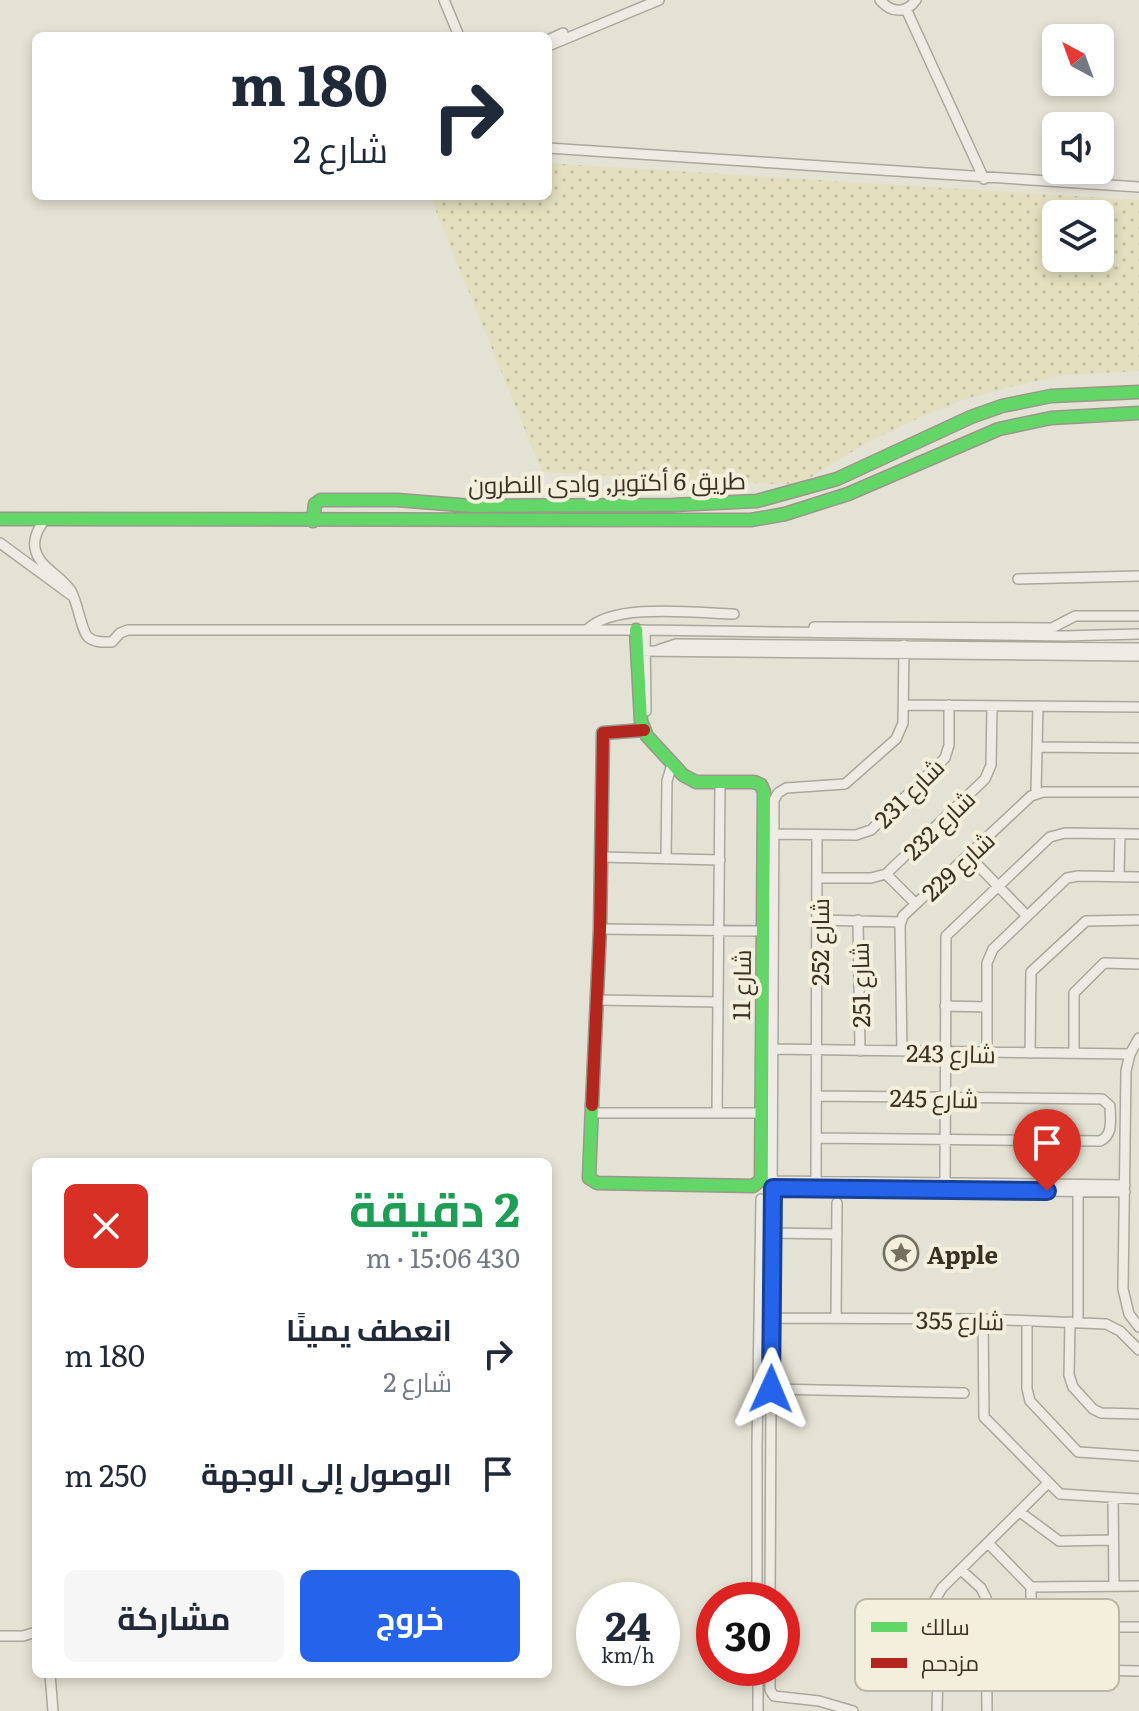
<!DOCTYPE html>
<html lang="ar">
<meta charset="utf-8">
<style>
:root{--surface:#fff;--page:#f6f6f7;--text:#1f2937;--muted:#747a83;--accent:#2563eb}
body{margin:0;font-family:Literata,Cairo,serif;background:var(--page);color:var(--text);direction:rtl;height:100vh;display:flex;flex-direction:column;font-size:30px;white-space:nowrap}
*{box-sizing:border-box;margin:0}
p{font-size:26px;color:var(--muted)}
.icon{flex:none;width:44px;height:44px;fill:none;stroke:currentColor;stroke-width:2;stroke-linecap:round;stroke-linejoin:round}
.map{position:relative;flex:1;overflow:hidden;direction:ltr}
.details{position:absolute;left:32px;top:1158px;width:520px;height:520px;display:flex;flex-direction:column;background:var(--surface);border-radius:12px;box-shadow:0 4px 12px #0003;direction:rtl}
.details>*{flex:none}
.top-card{position:absolute;left:32px;top:32px;width:520px;height:168px;border-radius:12px;box-shadow:0 4px 12px #0003;direction:rtl;background:#fff;color:var(--text);overflow:hidden}
.needle{width:52px;rotate:319deg}
.fabs{position:absolute;left:1042px;top:24px;display:grid;gap:16px}
.fabs a{display:grid;place-items:center;width:72px;height:72px;border-radius:12px;background:var(--surface);box-shadow:0 4px 12px #0003;font-size:40px}
.speed{position:absolute;left:576px;top:1582px;display:flex;gap:16px;font-size:40px;font-weight:700;text-align:center}
.speed>*{display:grid;place-content:center;width:104px;height:104px;border-radius:50%;background:var(--surface);box-shadow:0 4px 12px #0003;line-height:1}
.speed small{font-size:20px;font-weight:400}
.speed .limit{border:12px solid #d22;background:#fff;color:#111}
.pin{position:absolute;display:grid;place-items:center;width:68px;height:68px;color:#fff;margin:-82px -34px;border-radius:50% 50% 50% 0;rotate:-45deg;box-shadow:0 0 8px #0007}
.pin .icon{rotate:45deg}
.me{position:absolute;width:88px;margin:-44px;rotate:1deg;stroke-linejoin:round;filter:drop-shadow(0 0 6px #0008)}
.turn{display:flex;align-items:center;gap:28px;height:168px;padding:0 32px;font-size:36px}
.turn .icon{width:104px;height:104px;stroke-width:2.5}
.turn b{display:block;font-size:56px;line-height:68px}
.round{display:grid;place-items:center;flex:none;width:84px;height:84px;border-radius:12px;background:var(--page)}
.overview{display:flex;align-items:center;justify-content:space-between;height:136px;padding:0 32px}
h1{font-size:48px;font-weight:700;line-height:60px;color:#1e9e55}
.button{display:flex;gap:16px;margin-top:auto;padding:16px 32px}
.button a{flex:1;height:92px;border-radius:12px;background:var(--accent);color:#fff;font-size:32px;font-weight:700;line-height:92px;text-align:center}
.button a+a{background:var(--page);color:var(--text)}
ul{padding:0;list-style:none}
li{display:flex;align-items:center;gap:24px;height:120px;padding:0 32px}
li div{flex:1}
li b{display:block;font-size:30px}
li em{font-style:normal}
.map>svg:first-child{display:block}
</style>
<div class="map">
<svg width="1139" height="1711" viewBox="0 0 1139 1711">
<defs>
<pattern id="sand-dots" width="8" height="8" patternUnits="userSpaceOnUse" patternTransform="scale(2)"><rect width="8" height="8" fill="#e3dfbf"/><path d="M2 2h.1M6 6h.1" fill="none" stroke="#c4c0a4" stroke-width="1.8" stroke-linecap="round"/></pattern>
</defs>
<rect width="100%" height="100%" fill="#e4e2d4"/>
<path fill="url(#sand-dots)" fill-rule="evenodd" d="M548,163L1139,200V371L1066,375L1014,386L963,400L914,420L866,443L798,485L542,472L430,196H548ZM1056,214H1100V258H1056Z"/>
<g fill="none" stroke-linecap="round" stroke-linejoin="round">
<g stroke="#aaa79c" stroke-width="12">
<path id="street" d="M444,0L459,36
M880,0C891,13 906,14 916,0
M906,9L984,179
M548,40L563,33
M548,46L659,0
M548,148L1139,187
M45,519C39,528 33,537 35,548C38,567 61,575 71,591C78,603 81,630 88,637C95,643 104,642 112,642L120,633L128,630H645L1063,636L1139,634
M0,543L71,595
M1018,579L1139,576
M814,627L1052,628L1075,616H1139
M587,630C612,602 698,613 734,614
M645,630L646,711
M658,650L676,644L1139,648
M636,651L1139,656
M904,705L1139,707
M1038,747L1139,748
M1036,793L1038,706
M774,834L856,835L871,830L945,758L949,745V705
M968,855L1027,916
M601,857L720,860
M666,859L667,781L672,764
M886,874L916,904
M1119,876L1120,834
M818,878H871L886,874L985,779L991,765L992,706
M818,920L900,922
M858,920L860,1051
M600,929L763,931
M596,1000L718,1002
M945,1006L987,1007
M1139,1038L1130,1054L1126,1071L1123,1289L1129,1314L1139,1327
M773,1049L1130,1054
M902,1051L900,925L903,916L1031,796L1043,792H1139
M987,1052V963L993,949L1067,878L1078,876L1139,877
M1030,1053L1031,972L1086,921L1139,920
M1074,1053V993L1104,963L1139,964
M816,1096L1102,1099L1110,1106C1110,1119 1114,1135 1100,1141L817,1138
M591,1113H760
M717,1113L720,784
M773,1181L1125,1185
M816,1181L817,835
M945,1183L946,936L1050,837L1065,833L1139,834
M773,1188L1125,1192
M1078,1192V1323
M773,1233L837,1234
M771,1318L983,1319L1106,1324L1120,1331L1139,1350
M836,1318L837,1203
M983,1319L984,1417L1060,1494L1139,1499
M1027,1321V1389L1030,1401L1078,1452L1139,1456
M1070,1322L1069,1375L1073,1387L1093,1409L1101,1413L1139,1414
M771,1389L964,1393
M1113,1498L1114,1586
M1020,1512L1059,1541L1113,1540
M988,1543L1031,1587V1669
M961,1570L981,1588L986,1598L987,1711
M1031,1587L1139,1586
M757,1600V1447L761,1199
M770,1600L774,800L778,793L786,788L845,784L896,739L903,723L904,645
M1031,1627H1139
M0,1636H23L36,1632
M987,1658L945,1655L933,1603L942,1588L1048,1483
M758,1668V1711
M770,1668V1690L774,1696L819,1701L853,1711
M987,1668L1139,1671
M50,1674L53,1711
M938,1674H987
M937,1711L938,1667L942,1652"/>
</g>
<g stroke="#9a978c" stroke-width="15">
<path id="fast" d="M0,519L751,520L785,514L848,494L999,429L1051,418L1139,413
M313,521L315,504L321,500H397L472,506L673,505L757,501L837,479L971,417L1002,406L1051,396L1139,392
M592,1105L589,1178L597,1183L753,1186L761,1180L764,792L761,785L754,782H696L683,775L647,736L641,721L636,630"/>
</g>
<g stroke="#9a978c" stroke-width="15">
<path id="jam" d="M592,1105L600,929L603,733L644,730"/>
</g>
<use href="#street" stroke="#edebe4" stroke-width="9"/>
<use href="#fast" stroke="#63d668" stroke-width="12"/>
<use href="#jam" stroke="#b3261e" stroke-width="12"/>
</g>
<g fill="none" stroke-linecap="round" stroke-linejoin="round">
<g stroke="#184099" stroke-width="20">
<path id="route" d="M771,1389L773,1188L1047,1191"/>
</g>
<use href="#route" stroke="#2563eb" stroke-width="14"/>
</g>
<defs>
<g id="sight-ring" transform="scale(1.8)"><circle r="9.5" fill="#f3efdc" stroke="#756f62" stroke-width="1.5"/><path d="M0-6L1.8-2.2L6-1.7L2.9 1.2L3.7 5.4L0 3.3L-3.7 5.4L-2.9 1.2L-6-1.7L-1.8-2.2Z" fill="#756f62"/></g>
</defs>
<g fill-rule="evenodd">
<use href="#sight-ring" x="901" y="1253"/>
</g>
<g text-anchor="middle" dominant-baseline="central" stroke-width="8" stroke-linejoin="round" paint-order="stroke">
<g font-size="24" fill="#393124" stroke="#f3efdc">
<text transform="translate(607 481) rotate(-1)">طريق 6 أكتوبر, وادى النطرون</text>
<text transform="translate(908 792) rotate(-45)">شارع 231</text>
<text transform="translate(938 824) rotate(-44)">شارع 232</text>
<text transform="translate(957 865) rotate(-43)">شارع 229</text>
<text transform="translate(818 942) rotate(-90)">شارع 252</text>
<text transform="translate(740 985) rotate(-89)">شارع 11</text>
<text transform="translate(859 985) rotate(-91)">شارع 251</text>
<text transform="translate(951 1052) rotate(1)">شارع 243</text>
<text transform="translate(934 1097) rotate(1)">شارع 245</text>
<text transform="translate(960 1319) rotate(1)">شارع 355</text>
</g>
<g font-size="24" font-weight="bold" fill="#393124" stroke="#f3efdc" text-anchor="start">
<text x="927" y="1253">Apple</text>
</g>
</g>
<rect x="855" y="1599" width="264" height="92" rx="12" fill="#f3efdc" stroke="#bbb6a5" stroke-width="2"/>
<rect x="871" y="1622" width="36" height="10" fill="#63d668"/>
<rect x="871" y="1658" width="36" height="10" fill="#b3261e"/>
<g font-size="22" fill="#393124">
<text x="921" y="1635">سالك</text>
<text x="921" y="1671">مزدحم</text>
</g>
</svg>
<div class="fabs">
<a><svg class="needle" viewBox="-14 -14 28 28"><path d="M0-13l5 13h-10z" fill="#e53935"/><path d="M0 13l5-13h-10z" fill="#747a83"/></svg></a>
<a><svg class="icon" aria-label="sound" viewBox="0 0 24 24"><path d="M4 9h4l5-4v14l-5-4H4zM17 9q2 3 0 6"/></svg></a>
<a><svg class="icon" aria-label="layers" viewBox="0 0 24 24"><path d="M12 4l9 5-9 5-9-5zM3 14l9 5 9-5"/></svg></a>
</div>
<div class="speed"><div>24<small>km/h</small></div><div class="limit">30</div></div>
<div class="pin" style="left:1047px;top:1191px;background:#d93025"><svg class="icon" aria-label="arrive" viewBox="0 0 24 24"><path d="M6 21V4h12l-3 4 3 4H6"/></svg></div>
<svg class="me" style="left:771px;top:1389px" viewBox="-20 -20 40 40"><path d="M0-17L14 15 0 8-14 15z" fill="#2563eb" stroke="#fff" stroke-width="4"/></svg>
<div class="top-card">
<div class="turn"><svg class="icon" aria-label="right" viewBox="0 0 24 24"><path d="M7 20v-9h11M14 6l5 5-5 5"/></svg><div><b>180 m</b>شارع 2</div></div>
</div>
<section class="details">
<div class="overview"><div><h1>2 دقيقة</h1><p>430 m · 15:06</p></div><a class="round" style="background:#d93025;color:#fff"><svg class="icon" aria-label="close" viewBox="0 0 24 24"><path d="M6 6l12 12M18 6L6 18"/></svg></a></div>
<ul>
<li><svg class="icon" aria-label="right" viewBox="0 0 24 24"><path d="M7 20v-9h11M14 6l5 5-5 5"/></svg><div><b>انعطف يمينًا</b><p>شارع 2</p></div><em>180 m</em></li>
<li><svg class="icon" aria-label="arrive" viewBox="0 0 24 24"><path d="M6 21V4h12l-3 4 3 4H6"/></svg><div><b>الوصول إلى الوجهة</b></div><em>250 m</em></li>
</ul>
<div class="button"><a>خروج</a><a>مشاركة</a></div>
</section>
</div>
